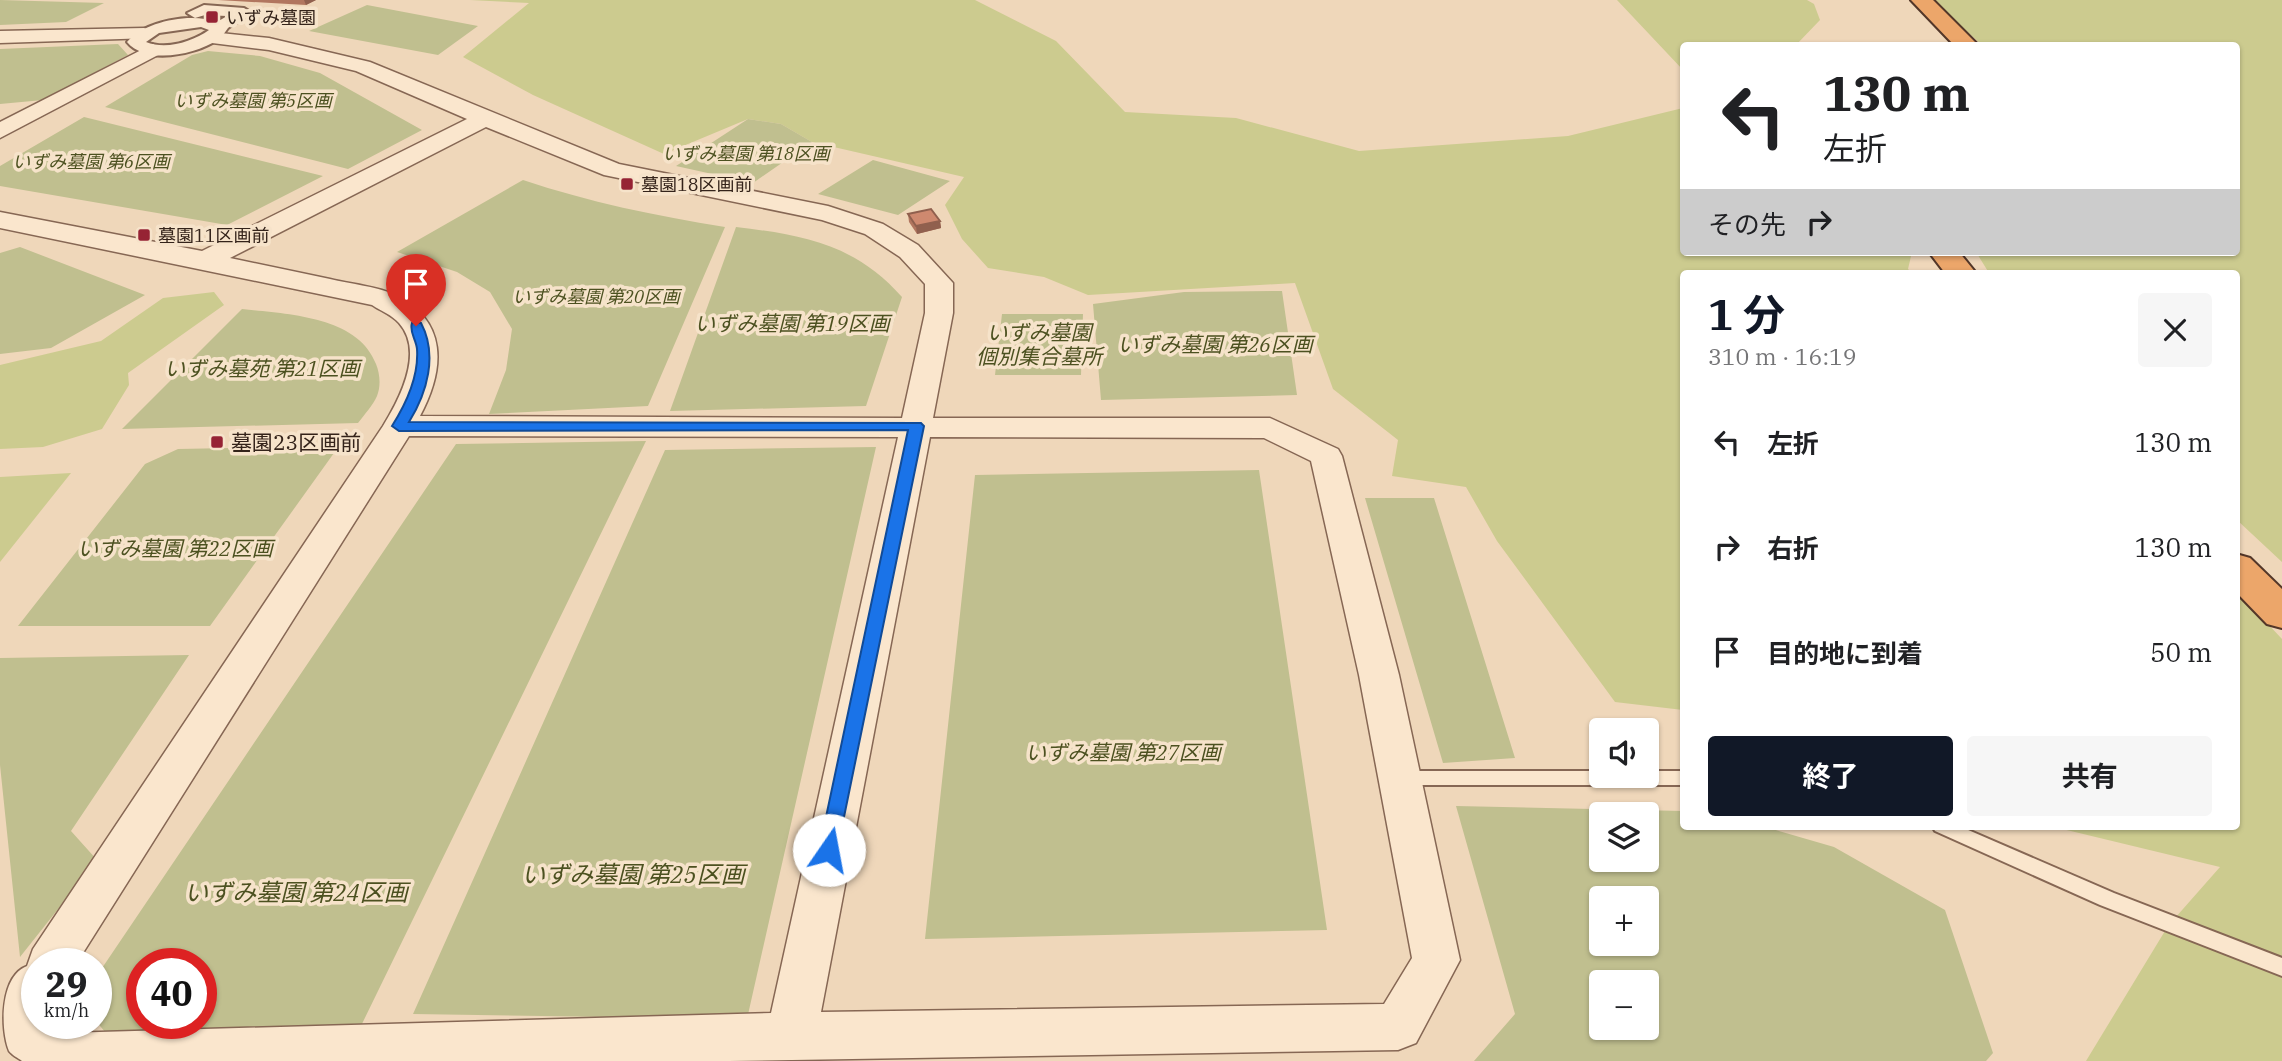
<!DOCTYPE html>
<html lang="ja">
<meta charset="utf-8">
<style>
:root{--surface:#fff;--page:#f6f6f6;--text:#202124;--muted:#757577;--accent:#111827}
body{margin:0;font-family:"IBM Plex Serif","Noto Sans JP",serif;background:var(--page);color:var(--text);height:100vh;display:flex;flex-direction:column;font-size:26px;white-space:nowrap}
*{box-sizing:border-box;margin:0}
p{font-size:23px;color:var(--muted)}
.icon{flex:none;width:38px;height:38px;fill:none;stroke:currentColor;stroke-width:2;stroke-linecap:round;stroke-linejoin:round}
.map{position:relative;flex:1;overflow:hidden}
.details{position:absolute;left:1680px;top:270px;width:560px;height:560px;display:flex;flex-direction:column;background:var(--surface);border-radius:7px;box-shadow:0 2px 5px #0004}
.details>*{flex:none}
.top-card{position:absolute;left:1680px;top:42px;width:560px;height:214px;border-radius:7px;box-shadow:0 2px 5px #0004;background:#fff;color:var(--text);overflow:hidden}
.tools{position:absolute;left:1589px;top:718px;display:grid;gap:14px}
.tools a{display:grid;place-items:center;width:70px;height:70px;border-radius:7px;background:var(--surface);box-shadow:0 2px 5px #0004;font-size:35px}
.speed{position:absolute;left:21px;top:948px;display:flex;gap:14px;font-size:35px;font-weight:700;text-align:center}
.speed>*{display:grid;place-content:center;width:91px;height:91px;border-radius:50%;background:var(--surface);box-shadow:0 2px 5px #0004;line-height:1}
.speed small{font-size:18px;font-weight:400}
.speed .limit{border:10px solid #d22;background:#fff;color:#111}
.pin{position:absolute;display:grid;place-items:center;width:60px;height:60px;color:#fff;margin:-72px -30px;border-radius:50% 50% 50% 0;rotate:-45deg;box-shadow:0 0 7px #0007}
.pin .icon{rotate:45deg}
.me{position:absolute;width:77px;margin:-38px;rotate:12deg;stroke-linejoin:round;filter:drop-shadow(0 0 5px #0008)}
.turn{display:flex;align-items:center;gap:24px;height:147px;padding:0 28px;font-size:32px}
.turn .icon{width:91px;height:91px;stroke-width:2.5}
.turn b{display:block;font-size:49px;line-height:60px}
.then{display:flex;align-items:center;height:66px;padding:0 28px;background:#0003;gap:14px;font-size:26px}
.round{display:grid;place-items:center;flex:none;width:74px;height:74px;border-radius:7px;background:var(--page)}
.summary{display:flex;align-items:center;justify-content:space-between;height:119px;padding:0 28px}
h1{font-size:42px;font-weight:700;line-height:52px;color:var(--accent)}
.button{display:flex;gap:14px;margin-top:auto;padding:14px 28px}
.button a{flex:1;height:80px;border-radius:7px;background:var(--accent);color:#fff;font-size:28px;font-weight:700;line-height:80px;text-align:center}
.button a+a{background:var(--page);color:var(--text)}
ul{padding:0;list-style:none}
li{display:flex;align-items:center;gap:21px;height:105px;padding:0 28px}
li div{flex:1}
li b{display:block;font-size:26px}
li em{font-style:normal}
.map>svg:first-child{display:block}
</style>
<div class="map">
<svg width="2282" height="1061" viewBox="0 0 2282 1061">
<rect width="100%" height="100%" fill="#efd7ba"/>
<path fill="#cccb8f" d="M470,0H975L1056,41L1125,112L1236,118L1359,151L1568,136L1683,108L1684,252H1912L1908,269L1912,273H1684L1683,710L1615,702L1497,541L1466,487L1392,476L1398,440L1333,389L1295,283L1088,295L1044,277L988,268L962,239L945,205L964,177L812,142L781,124L748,119L664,154L533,95L463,57L529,3Z
M1617,0H1807L1814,4L1820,20L1796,45L1684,46L1683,70Z
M1932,0H2282V562L2237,520L2236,273H1989L1976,252H2236V46L1982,45Z
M214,292L224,305L128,373L129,385L102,429L43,447L0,449V365L101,341L163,298Z
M71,473L0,562V477Z
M2237,591L2282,639V1061H2086L2168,926L2220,867L2050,826H2236Z"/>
<path fill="#c0bf8f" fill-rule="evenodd" d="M0,0L104,3L66,22L0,25Z
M367,5L478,26L438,55L309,31Z
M118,44L128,55L43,100L0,104V49Z
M208,51L260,56L320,73L422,130L348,169L105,107L192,55Z
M84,117L323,176L227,225L0,186V166Z
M748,119L781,124L812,142L753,183L676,166Z
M873,160L950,181L898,215L818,194Z
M523,180C589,202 656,216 725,227L648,406L489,414L506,370L512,329L490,292L457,272L397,252Z
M736,227C803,235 855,244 902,297L866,406L670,411Z
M20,247L145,295L51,348L0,354V253Z
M1282,291L1297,395L1101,400L1093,304L1184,292Z
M242,309C287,314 358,316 376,364C380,374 381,386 377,396C373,405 364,415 358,423L122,429Z
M1002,314H1083L1081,375H995Z
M646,441L359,1030L105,1032L96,1021V977L456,444ZM142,964H201V1024H142Z
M339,446L210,626H18L145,464L178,449Z
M876,447L747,1019L413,1014L665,450Z
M1259,470L1327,930L925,939L975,475Z
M1434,498L1515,758L1443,763L1365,498Z
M189,655L71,831L97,860L20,957L0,765V658Z
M1456,806L1683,811L1684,826H1762L1834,847L1945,910L1993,1053L1986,1061H1474L1515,1014ZM1601,814H1647V859H1601ZM1601,898H1647V943H1601ZM1601,982H1647V1027H1601Z"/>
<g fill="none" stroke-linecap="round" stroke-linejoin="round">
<g stroke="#866754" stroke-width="4">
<path id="service" d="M1401,771H1601V775H1647V771H1684V785H1401L1395,783L1393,778L1395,773Z
M1932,826H1959L2114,893L2282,958V976L2100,905L1935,831Z"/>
</g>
<g stroke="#866754" stroke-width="4">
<path id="minor" d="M204,5L244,8L252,13C245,20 235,22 228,28C225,32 222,37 217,40C195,55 146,65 127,42C145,21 191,12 217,22L227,16L205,15L195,18L187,13ZM201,27L209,30C192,42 166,50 146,42L159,33Z"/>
</g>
<g stroke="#866754" stroke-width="3">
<path id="tertiary" d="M144,28L151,30L154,34L151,38L0,43V31Z
M211,32L269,38L370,62L619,164L828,206L883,224L918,245L953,283V313L933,418H1270L1338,449L1342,456L1399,675L1460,960L1416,1043L1398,1050L729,1061H22C18,1058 12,1055 9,1051C0,1029 0,976 27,966L33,949L383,426C399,400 425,352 399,323C392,315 381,311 372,305L0,228V212L202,251L467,119L356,71L269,50L204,42L201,38ZM486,127L604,175L822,220L865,234L900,257L925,284V313L902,418L420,416C445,369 449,320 393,294C375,286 350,284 330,279C297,272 264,265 230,258ZM409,436L898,437L771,1013L65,1033L52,1024H37V964H76ZM930,437L1264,438L1311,461L1359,675L1412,958L1384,1004L821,1012Z
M153,44L163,50L160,54L0,138V122Z"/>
</g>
<g stroke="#533729" stroke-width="4">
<path id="trunk" d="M1911,0H1933L1979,46H1955Z
M1929,252H1959L1976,273H1945Z
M2236,554L2250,558L2282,589V628L2267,624L2236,592Z"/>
</g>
<use href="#service" fill="#fae6cd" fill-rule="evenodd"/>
<use href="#minor" fill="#fae6cd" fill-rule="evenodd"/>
<use href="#tertiary" fill="#fae6cd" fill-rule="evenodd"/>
<use href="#trunk" fill="#eca66a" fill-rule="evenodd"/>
</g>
<path fill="#b1765f" d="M218,0H316L306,5Z
M908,214L940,221L941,228L917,234L909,222Z"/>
<path fill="#90604e" d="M304,0H316L306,5Z
M940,221L941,228L917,234L916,226Z"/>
<path fill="#ce896f" stroke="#90604e" stroke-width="2" d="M931,209L940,221L916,226L908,214Z"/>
<path fill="#1a73e8" stroke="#114b97" stroke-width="2" d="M412,323H421C438,355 427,393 409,422L921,423L924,426L836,856H822L819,850L908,430L399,431L392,426C406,404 419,377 417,349C416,339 409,332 412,323Z"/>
<g fill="#962334" stroke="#f6e3ca" stroke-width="2.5">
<rect x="205" y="10" width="14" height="14" rx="3.5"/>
<rect x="620" y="177" width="14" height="14" rx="3.5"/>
<rect x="137" y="228" width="14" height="14" rx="3.5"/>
<rect x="210" y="435" width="14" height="14" rx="3.5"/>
</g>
<g text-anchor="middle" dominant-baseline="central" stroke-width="7" stroke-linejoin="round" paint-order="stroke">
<g font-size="18" fill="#34231a" stroke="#f6e3ca" text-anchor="start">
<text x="226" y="17">いずみ墓園</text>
<text x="641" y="184">墓園18区画前</text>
<text x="158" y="235">墓園11区画前</text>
</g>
<g font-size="18" font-style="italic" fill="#4c5120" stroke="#f6e3ca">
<text x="253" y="100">いずみ墓園 第5区画</text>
<text x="746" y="153">いずみ墓園 第18区画</text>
<text x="91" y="161">いずみ墓園 第6区画</text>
<text x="596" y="296">いずみ墓園 第20区画</text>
</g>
<g font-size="21" font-style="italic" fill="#4c5120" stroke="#f6e3ca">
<text x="792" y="323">いずみ墓園 第19区画</text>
<text x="1039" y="332">いずみ墓園<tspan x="1039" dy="24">個別集合墓所</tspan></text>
<text x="1215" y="344">いずみ墓園 第26区画</text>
<text x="262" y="368">いずみ墓苑 第21区画</text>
<text x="175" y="548">いずみ墓園 第22区画</text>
<text x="1123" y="752">いずみ墓園 第27区画</text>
</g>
<g font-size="21" fill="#34231a" stroke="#f6e3ca" text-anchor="start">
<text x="231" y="442">墓園23区画前</text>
</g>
<g font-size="24" font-style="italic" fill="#4c5120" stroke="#f6e3ca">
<text x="633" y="874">いずみ墓園 第25区画</text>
<text x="296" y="892">いずみ墓園 第24区画</text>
</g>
</g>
</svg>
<div class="tools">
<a><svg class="icon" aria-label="sound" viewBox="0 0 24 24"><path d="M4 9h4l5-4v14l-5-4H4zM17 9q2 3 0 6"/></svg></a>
<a><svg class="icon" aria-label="layers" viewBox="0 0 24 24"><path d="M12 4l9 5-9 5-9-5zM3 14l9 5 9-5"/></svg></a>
<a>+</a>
<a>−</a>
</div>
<div class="speed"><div>29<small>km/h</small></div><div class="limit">40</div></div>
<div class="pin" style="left:416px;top:326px;background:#d93025"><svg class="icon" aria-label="arrive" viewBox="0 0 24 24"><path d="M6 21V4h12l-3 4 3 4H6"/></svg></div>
<svg class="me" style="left:829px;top:850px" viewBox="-20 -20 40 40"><circle r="19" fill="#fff"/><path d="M0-13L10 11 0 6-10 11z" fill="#1a73e8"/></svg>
<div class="top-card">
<div class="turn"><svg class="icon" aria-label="left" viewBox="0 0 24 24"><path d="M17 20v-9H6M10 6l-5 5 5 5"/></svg><div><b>130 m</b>左折</div></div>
<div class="then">その先<svg class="icon" aria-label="right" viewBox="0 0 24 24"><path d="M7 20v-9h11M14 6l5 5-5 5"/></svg></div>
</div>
<section class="details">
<div class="summary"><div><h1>1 分</h1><p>310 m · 16:19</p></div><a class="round"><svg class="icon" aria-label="close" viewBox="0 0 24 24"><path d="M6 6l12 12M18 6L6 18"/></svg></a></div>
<ul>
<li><svg class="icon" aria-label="left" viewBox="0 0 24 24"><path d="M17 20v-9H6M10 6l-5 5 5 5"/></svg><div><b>左折</b></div><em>130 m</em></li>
<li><svg class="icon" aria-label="right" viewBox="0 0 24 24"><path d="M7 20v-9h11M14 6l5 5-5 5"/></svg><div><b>右折</b></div><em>130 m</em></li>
<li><svg class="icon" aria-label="arrive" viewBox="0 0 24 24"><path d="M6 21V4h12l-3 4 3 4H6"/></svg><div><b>目的地に到着</b></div><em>50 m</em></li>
</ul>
<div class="button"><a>終了</a><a>共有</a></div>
</section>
</div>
